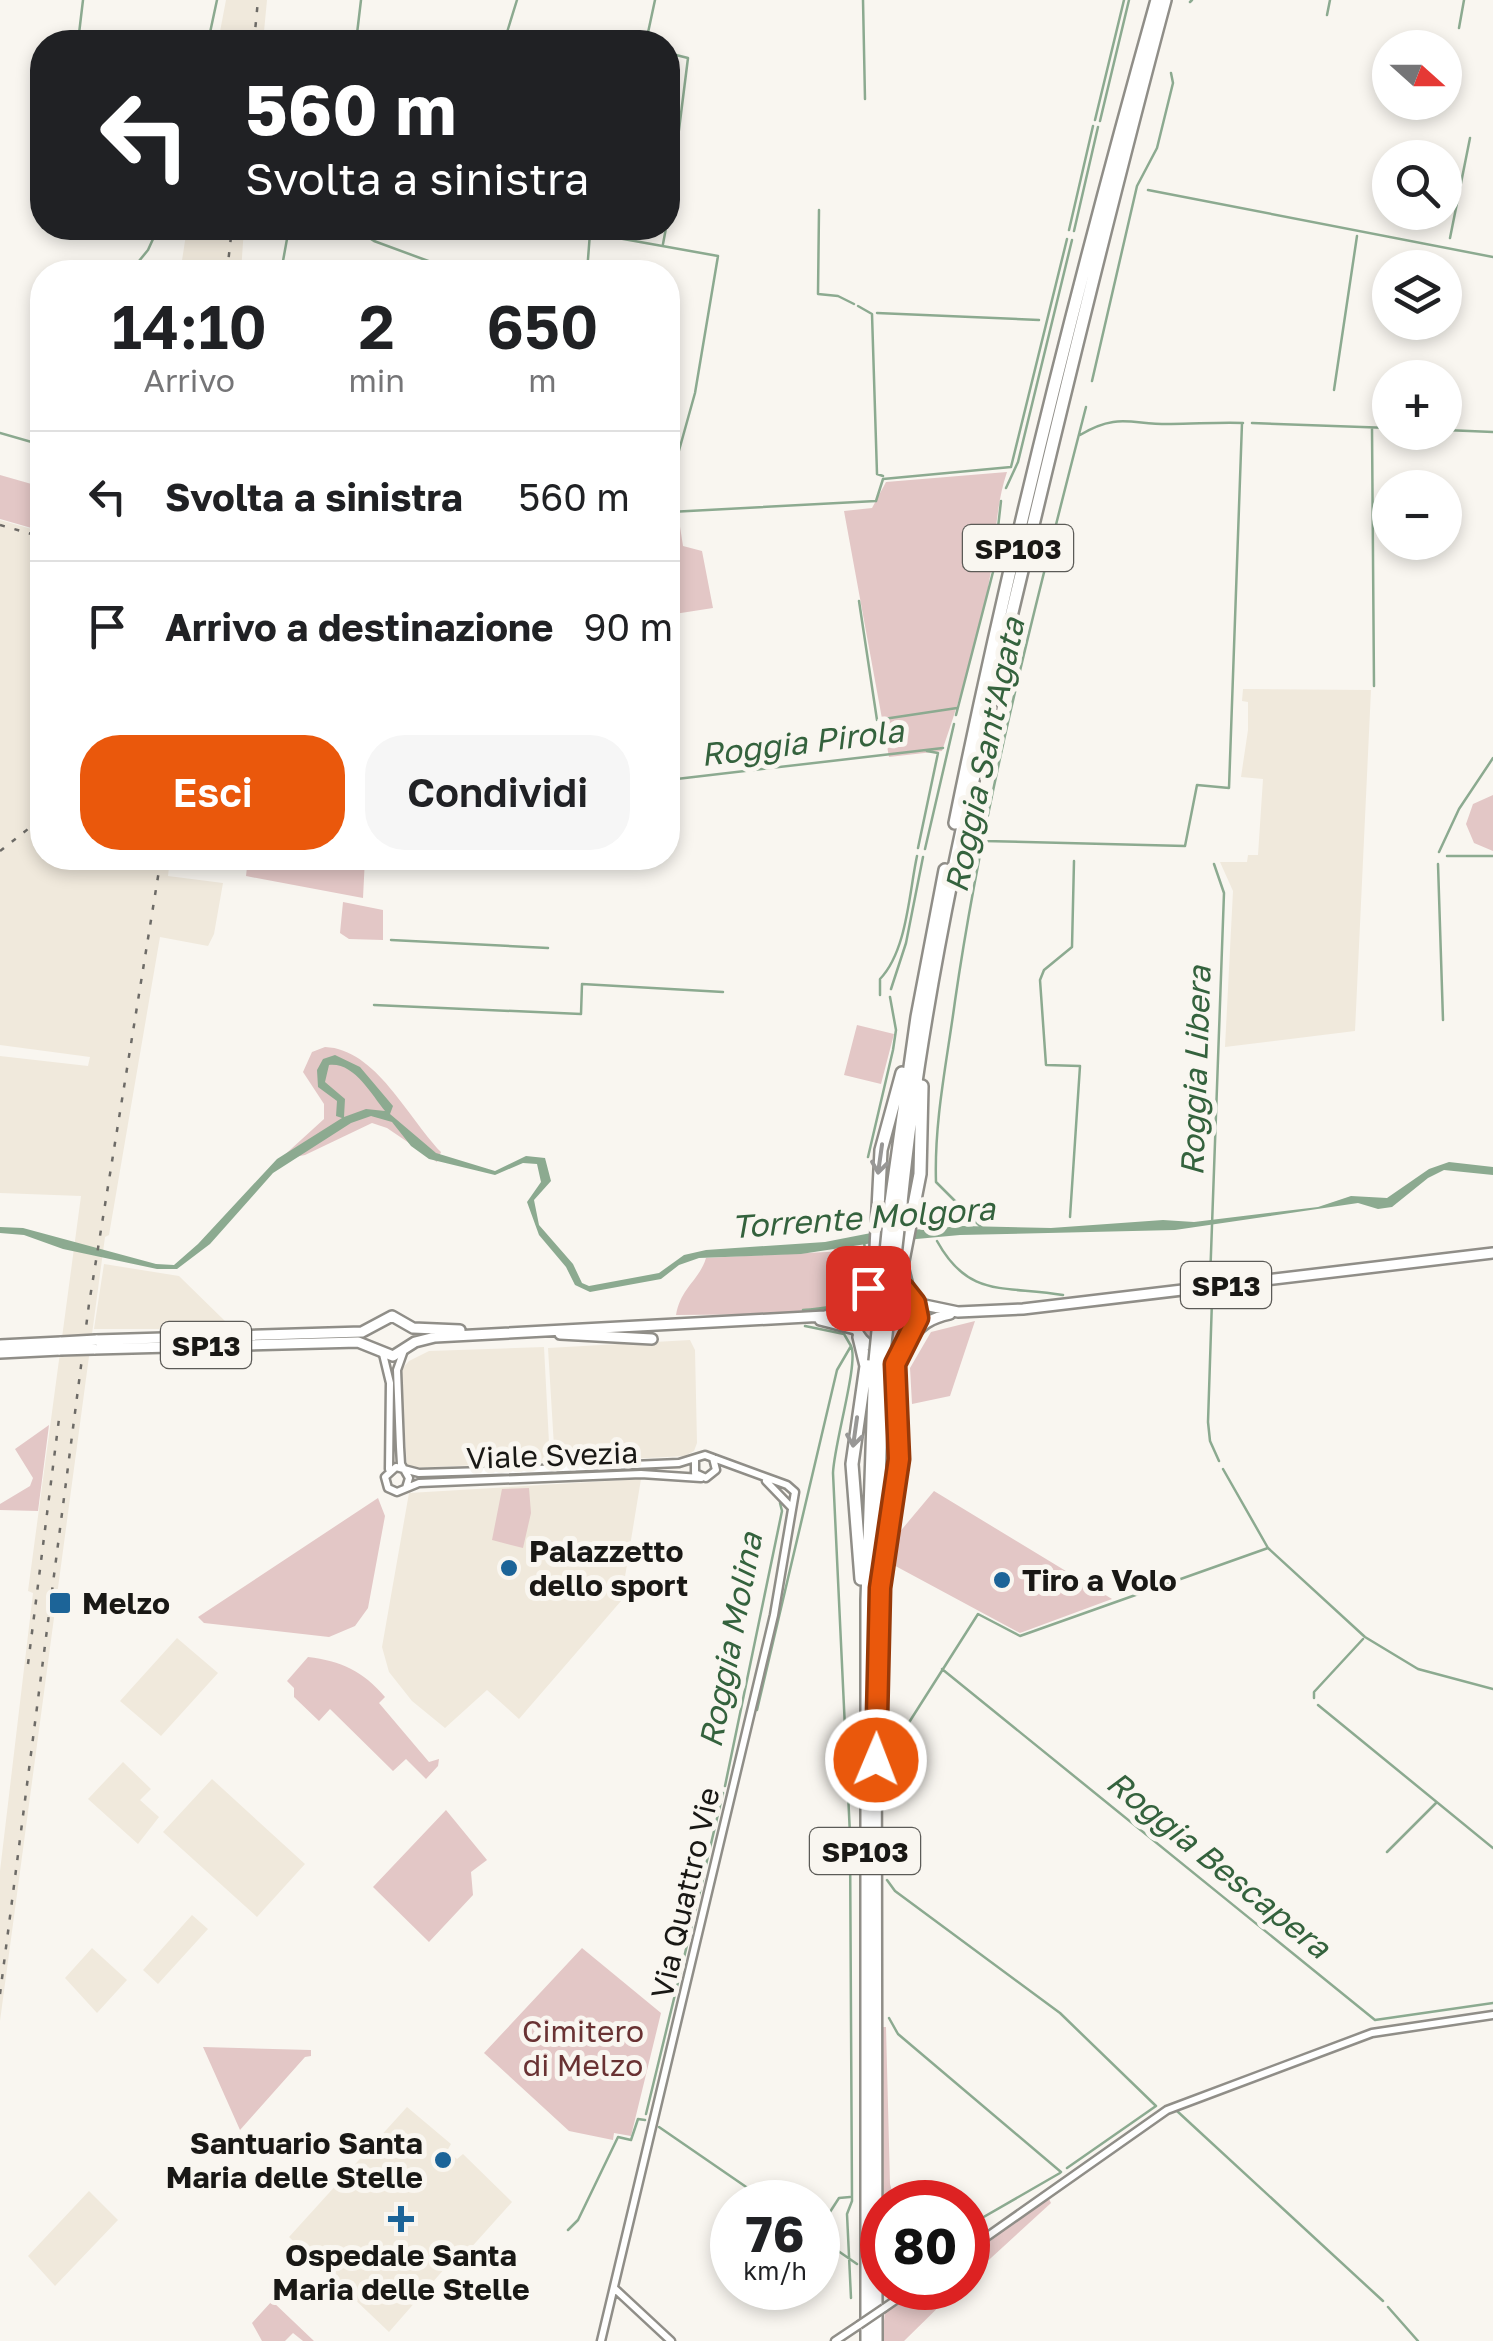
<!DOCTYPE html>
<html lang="it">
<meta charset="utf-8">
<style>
:root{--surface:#fff;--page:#f6f6f6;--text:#202124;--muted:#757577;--line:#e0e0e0;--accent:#ea580c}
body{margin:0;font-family:"Golos Text",sans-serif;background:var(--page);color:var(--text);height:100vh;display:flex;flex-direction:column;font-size:38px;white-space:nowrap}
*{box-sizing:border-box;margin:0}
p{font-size:32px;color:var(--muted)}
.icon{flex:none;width:55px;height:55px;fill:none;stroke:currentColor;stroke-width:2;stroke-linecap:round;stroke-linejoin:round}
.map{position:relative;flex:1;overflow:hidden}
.details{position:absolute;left:30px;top:260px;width:650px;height:610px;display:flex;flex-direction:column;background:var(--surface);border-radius:40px;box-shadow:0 5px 15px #0003}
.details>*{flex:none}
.guide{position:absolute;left:30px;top:30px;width:650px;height:210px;border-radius:40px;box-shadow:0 5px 15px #0003;background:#202124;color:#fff;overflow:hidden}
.needle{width:65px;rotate:111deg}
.buttons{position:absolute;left:1372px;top:30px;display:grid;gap:20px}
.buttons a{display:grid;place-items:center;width:90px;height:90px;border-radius:50%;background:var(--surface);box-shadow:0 5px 15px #0003;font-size:50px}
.speed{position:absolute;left:710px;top:2180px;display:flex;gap:20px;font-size:50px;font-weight:700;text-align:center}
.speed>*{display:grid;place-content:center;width:130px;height:130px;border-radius:50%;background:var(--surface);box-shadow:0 5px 15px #0003;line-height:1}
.speed small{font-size:25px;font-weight:400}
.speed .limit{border:15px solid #d22;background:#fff;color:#111}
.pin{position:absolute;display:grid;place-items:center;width:85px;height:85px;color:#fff;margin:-42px;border-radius:20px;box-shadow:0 5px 15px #0006}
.me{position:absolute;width:110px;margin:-55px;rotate:1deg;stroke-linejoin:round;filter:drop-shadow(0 0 8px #0008)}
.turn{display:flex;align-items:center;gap:35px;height:210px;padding:0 50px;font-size:45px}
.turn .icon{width:130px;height:130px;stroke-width:2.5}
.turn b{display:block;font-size:70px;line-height:85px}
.eta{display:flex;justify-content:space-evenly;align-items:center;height:170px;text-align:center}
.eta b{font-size:60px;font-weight:600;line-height:70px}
.button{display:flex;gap:20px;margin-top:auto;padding:20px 50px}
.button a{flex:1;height:115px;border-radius:40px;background:var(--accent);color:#fff;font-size:40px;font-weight:600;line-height:115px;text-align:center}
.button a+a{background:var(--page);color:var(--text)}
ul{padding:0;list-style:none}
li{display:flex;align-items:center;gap:30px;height:130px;padding:0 50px;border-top:2px solid var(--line)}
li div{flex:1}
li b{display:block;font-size:38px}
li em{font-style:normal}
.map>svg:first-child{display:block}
</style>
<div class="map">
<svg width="1493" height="2341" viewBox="0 0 1493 2341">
<rect width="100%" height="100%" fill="#f9f6f0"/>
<path fill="#f0e9dc" d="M226,0H267L263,42H218Z
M187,228H244L241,272H148L181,267Z
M0,520L42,532V858H170L168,876L223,883L214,934L208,946L160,937L109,1235L105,1237L0,2021V1871L33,1593L28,1591L81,1196L0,1193V1056L88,1066L90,1057L0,1045Z
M1243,689L1371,690L1355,1031L1225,1047L1233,891L1220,862H1247L1248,855H1258L1263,779L1241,777L1248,730V702L1242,701Z
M104,1264L179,1276L226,1322V1329H94Z
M690,1340L695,1350L697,1443L694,1451L685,1456L555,1463L548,1348Z
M544,1347L550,1462L407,1468L401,1370L409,1361L429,1351Z
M641,1479L621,1601L519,1719L487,1690L445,1728L412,1701L389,1672L382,1647L409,1493Z
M177,1638L218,1673L161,1736L120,1701Z
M123,1762L151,1789L140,1800L159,1817L138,1844L88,1799Z
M212,1779L305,1864L257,1917L163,1832Z
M192,1915L208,1929L158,1984L143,1970Z
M92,1948L127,1980L97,2013L65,1978Z
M407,2107L451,2144L447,2151L457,2159L463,2154L512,2202L468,2251L456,2261L453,2259L389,2332L289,2237Z
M89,2191L118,2220L55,2286L28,2256Z"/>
<path fill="#e3c7c6" d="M1007,472C996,505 996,536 991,571C981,631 962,693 942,751L889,757L844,511L872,508L886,482Z
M0,475L42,487V531L0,519Z
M679,520L683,546L702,551L713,608L668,615V521Z
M1493,795V851L1474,843L1466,824L1473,804Z
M248,858H365L363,898L246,876Z
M343,902L383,910V940L349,939L340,933Z
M857,1025L894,1034L881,1084L844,1075Z
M325,1047C376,1049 407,1117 441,1152L437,1162L387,1128L372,1123L305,1155L279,1160L324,1119V1104L303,1072L312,1052Z
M846,1251L872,1252L870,1270L842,1308L814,1314L676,1315C681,1287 699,1281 706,1258Z
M856 1316a29 29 0 1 1 58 0a29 29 0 1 1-58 0Z
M975,1321L950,1396L912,1404L910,1368L931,1332Z
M49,1425L38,1511L0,1510V1504L30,1486L33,1478L15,1449Z
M529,1488L531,1513L523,1548L492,1540L502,1489Z
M934,1491L1112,1599L1020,1633L888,1562L898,1534Z
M378,1498L385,1516L368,1608L355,1626L329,1637L204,1623L198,1617Z
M308,1657C341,1661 363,1671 385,1697L379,1703L429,1762L439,1759L438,1766L426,1779L406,1759L393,1771L330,1709L319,1721L294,1697V1688L287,1681Z
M446,1810L487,1860L471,1872L473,1895L429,1942L373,1887Z
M582,1948L661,2013L631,2136L614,2133L613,2140L569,2131L484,2053Z
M879,2027H886L890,2184L895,2202H882V2207Z
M203,2047L311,2050V2056L305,2057L240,2130Z
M1049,2199L1051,2203L968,2279V2255Z
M920,2288H958L904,2341H882L885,2311Z
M272,2301L314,2341H303L293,2333L285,2341H262L252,2323Z"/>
<path fill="#8caa90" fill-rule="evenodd" d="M335,1055L360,1067L393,1106L390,1114L436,1153L495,1171L526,1156L545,1158L551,1181L534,1200L539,1225L573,1264L582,1283L589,1286L659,1273L684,1255L706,1250L825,1242L871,1233L963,1226L1051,1228L1163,1220L1194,1222L1318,1207L1351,1196L1387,1198L1429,1169L1449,1162L1493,1167V1175L1444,1170L1428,1178L1392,1207L1378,1209L1358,1203L1175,1230L960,1235L873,1243L801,1254L699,1258L679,1265L661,1279L590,1292L575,1285L566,1267L539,1235L527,1202L541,1182L537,1164L523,1163L495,1175L429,1159L411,1146L392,1122L371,1116L351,1123L273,1173L210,1244L177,1269H157L63,1249L24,1235L0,1233V1227L23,1228L156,1264L174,1265L198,1244L277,1159L342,1118L336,1116L337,1101L318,1087L317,1070L323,1059ZM329,1065C354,1062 371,1094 385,1111L366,1109L344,1117L345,1099L325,1082Z"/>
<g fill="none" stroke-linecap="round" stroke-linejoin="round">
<path stroke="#8caa90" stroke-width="2.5" d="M863,0L865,99
M1190,2L1192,0
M1327,15L1330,0
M1459,28L1464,0
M78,42L83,0
M208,42L217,0
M356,42L361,0
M504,42L517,0
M646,42L655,0
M668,53L688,58L668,217
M1095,120L1124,0
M1100,121L1129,0
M1148,190L1493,257
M819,210L818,294L838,296L854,304
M354,228L374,241L431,262
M1069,230L1093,126
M1074,231L1098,127
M1450,238L1470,138
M663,244L666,228
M130,272L148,250L158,228
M281,272L289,228
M429,272L430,265
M587,272L590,233L718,256L695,393L668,490
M858,306L872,314L877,474L883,476
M877,313L1039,320
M1092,381L1137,186L1157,148L1173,83L1171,73
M1334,390L1357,236
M1252,423L1390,428
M1372,428L1374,686
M1445,430L1493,432
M0,433L42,445
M1080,435C1118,412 1132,425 1171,424C1195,424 1219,422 1243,423
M1006,488L1018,462L1072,240
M668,508L670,512L876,501L883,479L1011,467L1067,239
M859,601L877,720L957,708
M956,715L993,572L1001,501
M668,780L943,748
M984,841L1185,846L1197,785L1229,788L1242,423
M918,848L938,753L927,751
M925,849L954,724
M1439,852L1459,809L1493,758
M1447,856H1493
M1438,864L1443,1020
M391,940L548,948
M891,989L906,943L923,857
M880,995V979C907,951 909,893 917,856
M374,1005L581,1014L582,984L723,992
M868,1157L893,1050L896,1030L890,997
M1070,1217L1080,1066L1046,1065L1040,980L1044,970L1072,947L1074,861
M985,1231L936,1182C934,1121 947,1061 955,1001C984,801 1036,602 1086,407
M937,1241C969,1299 1004,1285 1063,1295
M1210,1281L1224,893L1214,864
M1212,1300L1208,1422L1210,1441L1219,1461
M803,1310C814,1309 827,1309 836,1305C861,1296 868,1264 864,1242
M851,1346C859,1362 834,1444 833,1473L850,1835L852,2201L847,2214L851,2298
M1223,1469L1268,1548L1365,1637L1418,1669L1493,1689
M942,1669L1375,2020L1493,2003
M1314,1698V1692L1363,1639
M1318,1705L1493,1848
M757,1710L837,1370L851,1346L844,1334L805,1326
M901,1735L978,1614L1020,1636L1268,1548
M890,1769L895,1741
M725,1786L782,1511L780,1503
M1387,1852L1436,1803
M705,1869L723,1793
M887,1880L895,1891L1060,2013L1156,2106L1067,2168
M889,2018L898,2034L1061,2172
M1177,2111L1383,2301
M646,2114L704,1875
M659,2127L768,2202
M890,2194L892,2202
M828,2215L839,2198L850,2197
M968,2226L1060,2173
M568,2230L578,2220L618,2137L631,2140L638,2119L645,2120
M818,2237L857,2264
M1388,2307L1418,2341"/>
<g stroke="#908e88" stroke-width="11">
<path id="minor" d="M403,1353L397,1370L400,1447L401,1464L409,1478L406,1488
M383,1354L390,1383L389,1469
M695,1460V1473L706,1478L716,1470L713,1458
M766,1481L792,1508
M968,2250L1167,2110L1372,2033L1493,2015
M614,2288L671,2341
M884,2308L913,2288
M601,2341L774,1615L795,1492L787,1485L705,1455L679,1463L516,1470L419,1473L396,1467L385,1477L388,1488L397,1492L419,1483L641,1474L701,1478
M835,2341L859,2325"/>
</g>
<g stroke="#908e88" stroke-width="14">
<path id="major" d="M915,1303L958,1312L1023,1309L1493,1253
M854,1305C849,1331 868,1357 896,1347C919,1338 913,1322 950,1314
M820,1320L855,1329
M560,1334L652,1339
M96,1340L362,1332L392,1316L413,1328L460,1330
M0,1345L61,1342
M94,1349L358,1342L393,1356L415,1342L435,1337L825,1316C857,1311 876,1263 908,1292C919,1303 919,1316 915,1330
M0,1353L60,1350"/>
</g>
<g stroke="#908e88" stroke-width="16">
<path id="highway" d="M955,823C1011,547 1081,271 1157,0
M891,1202L917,1017L945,870
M901,1203C923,982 975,765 1027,550C1071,366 1116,183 1165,0
M863,1292L875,1268L881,1150L902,1073
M909,1294L902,1266L920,1174L922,1086
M859,1337L866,1366L852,1464L861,1579
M883,1562L899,1459L895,1364L906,1342
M867,2341V1600L875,1361
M876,2341L875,1601L883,1361"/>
</g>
<use href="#minor" stroke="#fff" stroke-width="6"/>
<use href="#major" stroke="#fff" stroke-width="9"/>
<use href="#highway" stroke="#fff" stroke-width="11"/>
<path stroke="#6d6b67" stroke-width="2.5" stroke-dasharray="5 10" stroke-linecap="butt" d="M254,42L258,0
M227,272L232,228
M0,525L42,537
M0,851L42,818
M28,1664L60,1411
M0,1994L89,1304L161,858"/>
<g stroke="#908e88" stroke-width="11" stroke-linecap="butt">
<path id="minor-bridge" d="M859,2325L884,2308"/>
</g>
<g stroke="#908e88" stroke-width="14" stroke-linecap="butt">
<path id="major-bridge" d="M61,1342L96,1340
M60,1350L94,1349"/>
</g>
<g stroke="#908e88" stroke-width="16" stroke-linecap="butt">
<path id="highway-bridge" d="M875,1361L891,1202
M883,1361L901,1203"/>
</g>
<use href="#minor-bridge" stroke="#fff" stroke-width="6"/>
<use href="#major-bridge" stroke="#fff" stroke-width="9"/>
<use href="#highway-bridge" stroke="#fff" stroke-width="11"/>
</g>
<defs><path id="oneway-shaft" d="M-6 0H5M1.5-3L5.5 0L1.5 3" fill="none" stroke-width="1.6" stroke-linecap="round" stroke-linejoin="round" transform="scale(2.5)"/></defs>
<g stroke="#989796">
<use href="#oneway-shaft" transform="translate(880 1159) rotate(98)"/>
<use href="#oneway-shaft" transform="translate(855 1432) rotate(98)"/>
</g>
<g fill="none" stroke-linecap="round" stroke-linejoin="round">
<g stroke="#983908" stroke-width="25">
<path id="route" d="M868,1288L890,1284L904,1289L915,1303L918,1318L895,1364L899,1459L880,1588L876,1760"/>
</g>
<use href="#route" stroke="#ea580c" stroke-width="18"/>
</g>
<g fill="#1c6498" stroke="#f9f6f0" stroke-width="4">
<circle cx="509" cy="1568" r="10"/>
<circle cx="1002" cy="1580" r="10"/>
<rect x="48" y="1591" width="24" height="24" rx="5"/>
<circle cx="443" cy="2160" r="10"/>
<path d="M396 2204h10v10h10v10h-10v10h-10v-10h-10v-10h10z"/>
</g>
<g text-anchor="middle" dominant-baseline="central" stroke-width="10" stroke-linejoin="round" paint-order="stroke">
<g fill="#f9f6f0" stroke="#5c5b57" stroke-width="2.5">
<rect x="963" y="525" width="110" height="46" rx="8"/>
<rect x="1181" y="1262" width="90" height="46" rx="8"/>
<rect x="161" y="1322" width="90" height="46" rx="8"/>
<rect x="810" y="1828" width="110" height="46" rx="8"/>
</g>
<g font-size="28" font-weight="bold" fill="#191815">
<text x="1018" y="548">SP103</text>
<text x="1226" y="1285">SP13</text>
<text x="206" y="1345">SP13</text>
<text x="865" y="1851">SP103</text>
</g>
<g font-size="30" fill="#191815" stroke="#f9f6f0">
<text transform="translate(552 1455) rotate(-2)">Viale Svezia</text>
<text transform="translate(685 1893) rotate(-77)">Via Quattro Vie</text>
</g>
<g font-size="30" font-weight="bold" fill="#191815" stroke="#f9f6f0" text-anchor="start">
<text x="529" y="1551">Palazzetto<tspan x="529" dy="34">dello sport</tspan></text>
<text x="1022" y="1580">Tiro a Volo</text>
<text x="82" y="1603">Melzo</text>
<text x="423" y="2143" text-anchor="end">Santuario Santa<tspan x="423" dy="34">Maria delle Stelle</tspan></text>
<text x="401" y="2255" text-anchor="middle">Ospedale Santa<tspan x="401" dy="34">Maria delle Stelle</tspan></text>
</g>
<g font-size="30" fill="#693233" stroke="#f9f6f0">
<text x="583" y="2031">Cimitero<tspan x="583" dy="34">di Melzo</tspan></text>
</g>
<g font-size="32" font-style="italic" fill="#34623d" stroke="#f9f6f0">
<text transform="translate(802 742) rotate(-7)">Roggia Pirola</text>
<text transform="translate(984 755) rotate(-78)">Roggia Sant'Agata</text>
<text transform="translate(1195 1071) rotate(-88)">Roggia Libera</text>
<text transform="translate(863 1217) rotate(-4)">Torrente Molgora</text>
<text transform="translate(730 1640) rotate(-79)">Roggia Molina</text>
<text transform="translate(1219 1864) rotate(39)">Roggia Bescapera</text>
</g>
</g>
</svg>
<div class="buttons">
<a><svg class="needle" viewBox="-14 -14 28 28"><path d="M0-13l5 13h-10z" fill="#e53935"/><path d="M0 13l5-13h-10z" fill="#757577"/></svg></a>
<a><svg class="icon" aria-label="search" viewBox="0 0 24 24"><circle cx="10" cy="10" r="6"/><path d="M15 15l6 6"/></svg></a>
<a><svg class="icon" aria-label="layers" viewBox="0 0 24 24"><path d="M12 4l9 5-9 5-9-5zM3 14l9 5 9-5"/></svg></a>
<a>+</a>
<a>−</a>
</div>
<div class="speed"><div>76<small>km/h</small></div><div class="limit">80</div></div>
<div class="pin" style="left:868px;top:1288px;background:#d93025"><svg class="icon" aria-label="arrive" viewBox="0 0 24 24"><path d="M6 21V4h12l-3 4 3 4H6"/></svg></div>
<svg class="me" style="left:876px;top:1760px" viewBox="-20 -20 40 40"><circle r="17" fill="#ea580c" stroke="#fff" stroke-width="3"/><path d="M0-11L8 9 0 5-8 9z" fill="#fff"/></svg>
<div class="guide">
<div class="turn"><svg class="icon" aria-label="left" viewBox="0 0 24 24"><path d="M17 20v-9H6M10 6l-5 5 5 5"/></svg><div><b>560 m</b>Svolta a sinistra</div></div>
</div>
<section class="details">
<div class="eta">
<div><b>14:10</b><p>Arrivo</p></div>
<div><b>2</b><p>min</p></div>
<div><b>650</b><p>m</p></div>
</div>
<ul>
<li><svg class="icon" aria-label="left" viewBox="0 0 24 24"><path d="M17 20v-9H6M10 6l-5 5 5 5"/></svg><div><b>Svolta a sinistra</b></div><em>560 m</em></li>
<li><svg class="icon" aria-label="arrive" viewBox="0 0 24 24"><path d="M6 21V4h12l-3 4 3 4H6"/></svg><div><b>Arrivo a destinazione</b></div><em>90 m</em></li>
</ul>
<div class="button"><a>Esci</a><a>Condividi</a></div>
</section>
</div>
